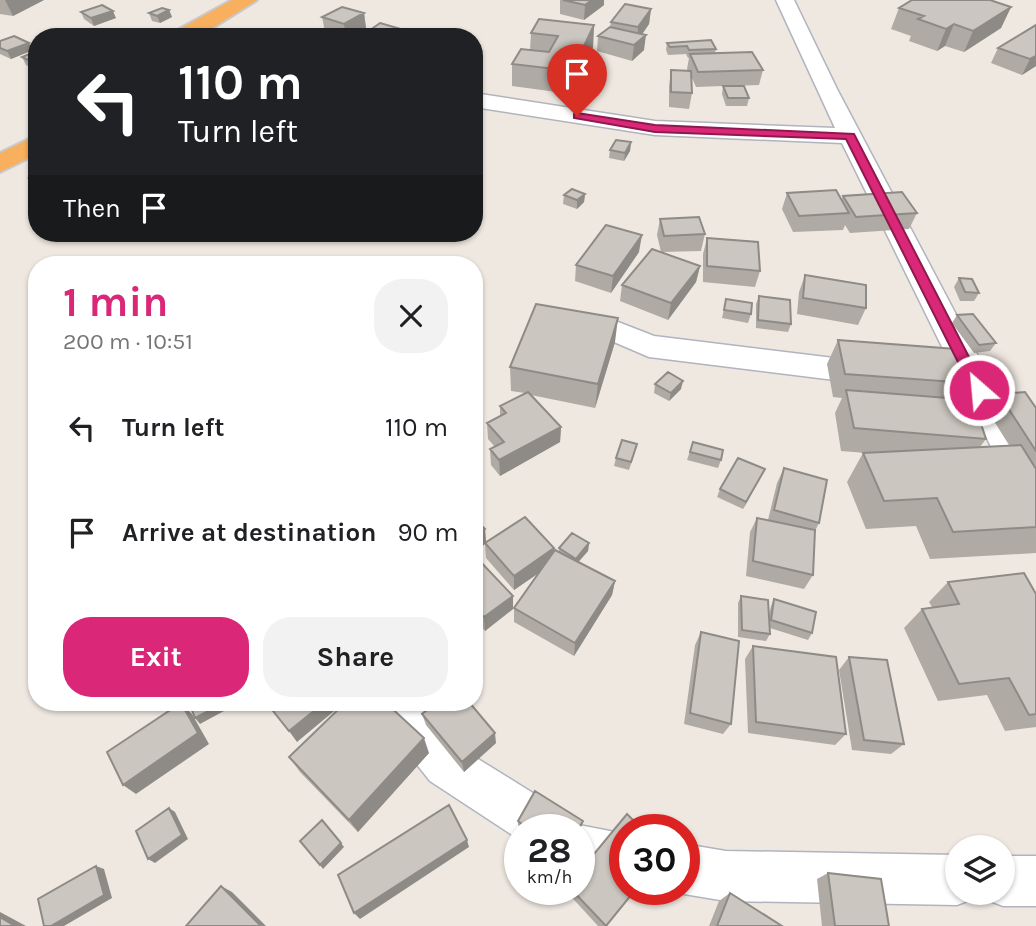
<!DOCTYPE html>
<meta charset="utf-8">
<style>
:root{--surface:#fff;--page:#f2f2f2;--text:#202124;--muted:#757577;--accent:#db2777}
body{margin:0;font-family:Karla,sans-serif;background:var(--page);color:var(--text);height:100vh;display:flex;flex-direction:column;font-size:26px;white-space:nowrap}
*{box-sizing:border-box;margin:0}
p{font-size:23px;color:var(--muted)}
.icon{flex:none;width:38px;height:38px;fill:none;stroke:currentColor;stroke-width:2;stroke-linecap:round;stroke-linejoin:round}
.map{position:relative;flex:1;overflow:hidden}
.side{position:absolute;left:28px;top:256px;width:455px;height:455px;display:flex;flex-direction:column;background:var(--surface);border-radius:28px;box-shadow:0 2px 5px #0004}
.side>*{flex:none}
.banner{position:absolute;left:28px;top:28px;width:455px;height:214px;border-radius:28px;box-shadow:0 2px 5px #0004;background:#202124;color:#fff;overflow:hidden}
.tools{position:absolute;left:945px;top:835px;display:grid;gap:14px}
.tools a{display:grid;place-items:center;width:70px;height:70px;border-radius:50%;background:var(--surface);box-shadow:0 2px 5px #0004;font-size:35px}
.speed{position:absolute;left:504px;top:814px;display:flex;gap:14px;font-size:35px;font-weight:700;text-align:center}
.speed>*{display:grid;place-content:center;width:91px;height:91px;border-radius:50%;background:var(--surface);box-shadow:0 2px 5px #0004;line-height:1}
.speed small{font-size:18px;font-weight:400}
.speed .limit{border:10px solid #d22;background:#fff;color:#111}
.pin{position:absolute;display:grid;place-items:center;width:60px;height:60px;color:#fff;margin:-72px -30px;border-radius:50% 50% 50% 0;rotate:-45deg;box-shadow:0 0 7px #0007}
.pin .icon{rotate:45deg}
.me{position:absolute;width:77px;margin:-38px;rotate:333deg;stroke-linejoin:round;filter:drop-shadow(0 0 5px #0008)}
.turn{display:flex;align-items:center;gap:24px;height:147px;padding:0 35px;font-size:32px}
.turn .icon{width:91px;height:91px;stroke-width:2.5}
.turn b{display:block;font-size:49px;line-height:60px}
.then{display:flex;align-items:center;height:66px;padding:0 35px;background:#0003;gap:14px;font-size:26px}
.round{display:grid;place-items:center;flex:none;width:74px;height:74px;border-radius:28px;background:var(--page)}
.summary{display:flex;align-items:center;justify-content:space-between;height:119px;padding:0 35px}
h1{font-size:42px;font-weight:700;line-height:52px;color:var(--accent)}
.primary-button{display:flex;gap:14px;margin-top:auto;padding:14px 35px}
.primary-button a{flex:1;height:80px;border-radius:28px;background:var(--accent);color:#fff;font-size:28px;font-weight:700;line-height:80px;text-align:center}
.primary-button a+a{background:var(--page);color:var(--text)}
ul{padding:0;list-style:none}
li{display:flex;align-items:center;gap:21px;height:105px;padding:0 35px}
li div{flex:1}
li b{display:block;font-size:26px}
li em{font-style:normal}
.map>svg:first-child{display:block}
</style>
<div class="map">
<svg width="1036" height="926" viewBox="0 0 1036 926">
<rect width="100%" height="100%" fill="#efe8e1"/>
<g fill="none" stroke-linecap="round" stroke-linejoin="round">
<g stroke="#b1b4be" stroke-width="3">
<path id="minor" d="M776,0H794L837,89L1036,466V516L1023,512L842,143L655,135L474,107V93L655,121L835,128Z
M618,322L654,336L875,363L886,366L891,374L886,382L875,385L649,357L607,339L603,332L607,325Z
M372,702H422L462,749L565,813L571,828L579,825L625,834V884L579,874V830H520V840L430,781L379,717Z
M684,844L726,851L957,855V892H977L975,898L957,905L726,901L684,894L672,889H684Z
M1003,856H1036V906H1003L985,899L983,892H1003Z"/>
</g>
<g stroke="#c9c9c9" stroke-width="4">
<path id="trunk" d="M232,0H257L198,37H171L174,32Z
M37,135V154L0,172V153Z"/>
</g>
<use href="#minor" fill="#fff" fill-rule="evenodd"/>
<use href="#trunk" fill="#f8af5e" fill-rule="evenodd"/>
</g>
<path fill="#afaaa4" d="M0,0H44L13,16L0,14Z
M560,0H604V5L584,20L560,14Z
M1011,7L1001,28L964,52L945,46L937,51L909,41L911,36L891,29L899,8Z
M651,9L649,24L642,34L644,50L632,61L597,51L598,36L610,27L611,22Z
M169,10L172,17L160,23L152,21L149,13Z
M81,12L116,18L94,26L84,19Z
M364,13L366,28L351,37H340L325,32L322,17Z
M594,25L593,47L571,94L512,86V64L530,50L531,33Z
M1036,25V66L1022,75L991,63L998,48Z
M0,41L33,50L11,59L0,54Z
M667,43L716,49L715,53L763,70L759,85L729,86L749,98L747,106H726L722,94L723,86L696,87L692,78V93L689,109L669,107V86L671,70L688,71L687,69L689,58H688L686,54L668,55L666,50Z
M37,51L32,68L26,65L22,57Z
M631,142L630,151L624,161L609,158L610,150Z
M37,174V188L34,187L29,178Z
M787,193L841,200L843,196L917,213L909,229L850,233L845,225L843,230L793,232L782,209Z
M585,194L584,202L577,209L563,204L564,195Z
M660,219L705,234L701,251L662,252L700,266L696,282L668,320L620,301L622,285L661,252L657,235Z
M707,238L760,271L755,287L703,282V254Z
M639,252L611,293L575,281L576,265Z
M805,275L866,308L858,325L797,314L799,292Z
M959,278L979,293L974,301H960L954,287Z
M759,296L791,324L788,332L756,328V304Z
M726,299L751,314L748,323L722,318Z
M957,315L996,343L990,351L974,353L952,323Z
M838,340L968,383L957,399L986,439L980,447L1009,445L987,410L999,394L1036,408V553L930,559L916,526L866,529L847,482L863,453H866L841,451L835,413L842,398L833,397L827,364Z
M615,342L595,408L531,395L561,427L560,442L500,476L491,465L490,449L495,447L488,439L487,423L500,416V406L525,393L511,391L510,367Z
M655,384L681,389L669,401L654,393Z
M693,442L721,460L718,468L687,460Z
M635,452L629,470L614,466L616,458Z
M784,468L819,523L815,531L813,575L804,589L746,576L750,532L757,518L768,520L777,483Z
M765,469L743,509L717,497L720,489Z
M474,519L485,529L486,543L559,551V548L589,543L588,551L578,562L615,581L612,595L574,656L514,622V608L539,573L514,590L486,558L485,544L474,553Z
M474,558L513,596V609L485,631L474,619Z
M948,582L1036,594V727L1005,731L987,695L938,701L904,628L922,609L932,607L929,602Z
M741,596L769,614L771,606L774,599L812,633L808,640L770,628V634L766,641L738,637V603Z
M701,632L731,724L723,734L684,724L695,645Z
M753,646L846,734L835,745L748,733L745,659Z
M849,657L904,744L891,754L852,750L839,670Z
M422,714L496,743L464,772L426,725Z
M429,753L358,832L300,772L289,757Z
M518,821L582,825L579,830H524L518,825Z
M828,873L889,926H822L817,879Z
M567,889H579L607,926H598L566,891Z
M730,893L782,926H709L719,901Z"/>
<path fill="#8e8b86" d="M5,0H44L13,16Z
M592,0H604V5L584,20L585,5Z
M1011,7L1001,28L964,52L973,31Z
M651,9L649,24L637,42L638,27Z
M169,10L172,17L160,23L157,16Z
M113,11L116,18L94,26L91,18Z
M364,13L366,28L351,37H346L344,24Z
M954,24L945,46L937,51L946,29Z
M594,25L593,47L571,94L572,71Z
M401,29V37H389Z
M646,35L644,50L632,61L634,45Z
M29,43L33,50L11,59L7,51Z
M1036,56V66L1022,75L1030,59Z
M37,57V66L32,68L28,60Z
M631,142L630,151L624,161L625,153Z
M585,194L584,202L577,209V200Z
M642,235L639,252L611,293L613,276Z
M700,266L696,282L668,320L671,303Z
M618,318L615,342L595,408L598,384Z
M683,381L681,389L669,401L671,393Z
M561,427L560,442L500,476L499,460Z
M765,469L761,477L743,509L746,502Z
M485,529L486,543L474,553V537Z
M589,543L588,551L575,566L576,559Z
M554,548L553,563L514,590V576Z
M615,581L612,595L574,656L575,643Z
M513,596V609L485,631L484,617Z
M226,702H234L235,705L200,724L195,718Z
M325,702H345L297,742L289,731Z
M181,703L192,714L209,744L136,794L123,785Z
M495,733L496,743L464,772L462,762Z
M424,738L429,753L358,832L349,820Z
M169,808L175,812L188,839L155,863L148,859Z
M467,840L469,847L360,919L354,913Z
M341,843L344,847L323,869L320,865Z
M96,866L104,869L112,898L64,926H51Z
M221,886L232,892L266,926H261Z
M0,912L26,926H15L0,917Z"/>
<path fill="#cbc6bf" stroke="#8e8b86" stroke-width="2" d="M563,0H592L585,5Z
M912,0H990L1011,7L973,31L954,24L946,29L918,19L924,16L899,8Z
M625,4L651,9L638,27L611,22Z
M102,5L113,11L91,18L81,12Z
M342,7L364,13L344,24L322,17Z
M162,8L169,10L157,16L149,13Z
M539,19L594,25L572,71L512,64L521,49L549,52L558,36L531,33Z
M380,23L401,29L389,37H370L363,35Z
M1036,25V56L1030,59L998,48Z
M610,27L646,35L634,45L598,36Z
M92,34L98,37H84Z
M14,36L29,43L7,51L0,48V41Z
M711,40L716,49L689,50L687,46L670,47L667,43Z
M37,51V57L28,60L22,57Z
M752,52L763,70L698,72L690,54Z
M671,70L691,71L692,93L671,92Z
M723,86H744L749,98H728Z
M616,140L631,142L625,153L610,150Z
M37,174V182L29,178Z
M572,189L585,194L577,200L564,195Z
M836,190L849,213L799,216L787,193Z
M902,192L917,213L856,217L843,196Z
M699,217L705,234L664,236L660,219Z
M606,225L642,235L613,276L576,265Z
M707,238L758,242L760,271L707,266Z
M652,249L700,266L671,303L622,285Z
M805,275L866,285V308L803,298Z
M959,278L972,279L979,293L965,292Z
M759,296L790,300L791,324L758,320Z
M726,299L752,303L751,314L724,310Z
M536,304L618,318L598,384L510,367Z
M973,314L996,343L979,345L957,315Z
M838,340L956,349L968,383L845,374Z
M668,372L683,381L671,393L655,384Z
M846,390L973,400L986,439L854,428Z
M528,392L561,427L499,460L490,449L504,442L487,423L506,413L500,406Z
M1025,392L1036,408V451L999,394Z
M622,440L637,444L631,462L616,458Z
M693,442L723,450L721,460L690,452Z
M1021,445L1036,469V527L953,532L937,498L884,501L863,453Z
M738,458L765,469L746,502L720,489Z
M784,468L827,480L819,523L774,510Z
M525,517L554,548L514,576L485,543Z
M757,518L815,530L813,575L753,561Z
M474,519L485,529L474,537Z
M572,533L589,543L576,559L559,548Z
M555,550L615,581L575,643L514,608Z
M476,557L513,596L484,617L474,607V558Z
M1024,573L1036,594V714L1029,715L1009,678L959,684L922,609L959,604L948,582Z
M741,596L768,600L770,634L742,630Z
M774,599L816,612L812,633L771,620Z
M701,632L739,641L731,724L690,713Z
M753,646L836,657L846,734L756,722Z
M849,657L887,660L904,744L864,740Z
M189,702H226L195,718Z
M266,702H325L289,731Z
M346,702H385L424,738L349,820L289,757Z
M437,702H469L495,733L462,762L422,714Z
M181,703L198,733L123,785L107,752Z
M535,791L583,821L578,830H530L518,821Z
M449,805L467,840L354,913L338,875Z
M169,808L182,835L148,859L136,831Z
M627,814L643,830H625V889H636L606,926L571,889H579V872Z
M322,820L341,843L320,865L300,841Z
M96,866L104,895L51,926H44L38,899Z
M828,873L881,879L889,926H835Z
M221,886L261,926H186Z
M730,893L782,926H717Z
M0,917L15,926H0Z"/>
<path fill="#db2777" stroke="#8e194d" stroke-width="2" d="M577,113L655,125L854,134L986,390L984,393H974L972,390L846,139L655,132L574,118V114Z"/>
</svg>
<div class="tools">
<a><svg class="icon" aria-label="layers" viewBox="0 0 24 24"><path d="M12 4l9 5-9 5-9-5zM3 14l9 5 9-5"/></svg></a>
</div>
<div class="speed"><div>28<small>km/h</small></div><div class="limit">30</div></div>
<div class="pin" style="left:577px;top:116px;background:#d93025"><svg class="icon" aria-label="arrive" viewBox="0 0 24 24"><path d="M6 21V4h12l-3 4 3 4H6"/></svg></div>
<svg class="me" style="left:979px;top:390px" viewBox="-20 -20 40 40"><circle r="17" fill="#db2777" stroke="#fff" stroke-width="3"/><path d="M0-11L8 9 0 5-8 9z" fill="#fff"/></svg>
<div class="banner">
<div class="turn"><svg class="icon" aria-label="left" viewBox="0 0 24 24"><path d="M17 20v-9H6M10 6l-5 5 5 5"/></svg><div><b>110 m</b>Turn left</div></div>
<div class="then">Then<svg class="icon" aria-label="arrive" viewBox="0 0 24 24"><path d="M6 21V4h12l-3 4 3 4H6"/></svg></div>
</div>
<section class="side">
<div class="summary"><div><h1>1 min</h1><p>200 m · 10:51</p></div><a class="round"><svg class="icon" aria-label="close" viewBox="0 0 24 24"><path d="M6 6l12 12M18 6L6 18"/></svg></a></div>
<ul>
<li><svg class="icon" aria-label="left" viewBox="0 0 24 24"><path d="M17 20v-9H6M10 6l-5 5 5 5"/></svg><div><b>Turn left</b></div><em>110 m</em></li>
<li><svg class="icon" aria-label="arrive" viewBox="0 0 24 24"><path d="M6 21V4h12l-3 4 3 4H6"/></svg><div><b>Arrive at destination</b></div><em>90 m</em></li>
</ul>
<div class="primary-button"><a>Exit</a><a>Share</a></div>
</section>
</div>
